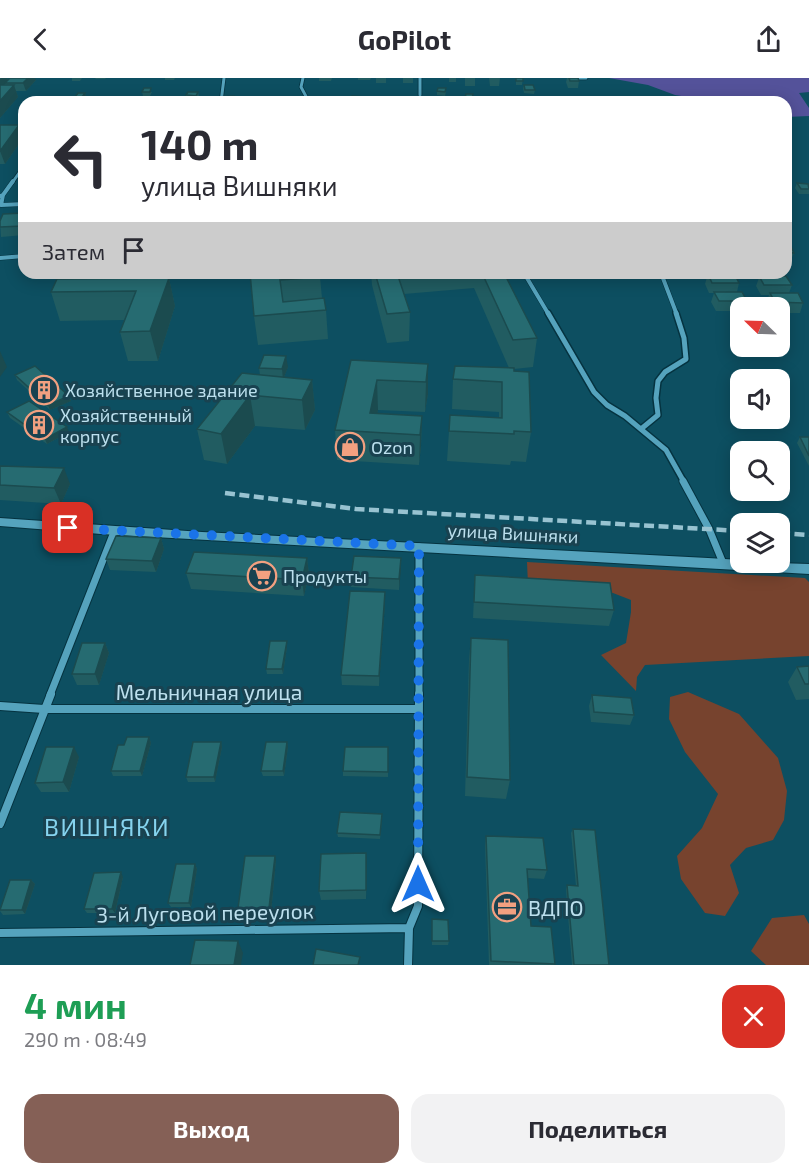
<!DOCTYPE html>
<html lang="ru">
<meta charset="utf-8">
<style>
:root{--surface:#fff;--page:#f2f2f3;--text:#2b2b33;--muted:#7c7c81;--accent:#856056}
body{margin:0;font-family:"Exo 2",sans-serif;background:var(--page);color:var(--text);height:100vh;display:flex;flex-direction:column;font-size:22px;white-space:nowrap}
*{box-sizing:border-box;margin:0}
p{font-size:20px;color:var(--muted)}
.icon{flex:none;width:33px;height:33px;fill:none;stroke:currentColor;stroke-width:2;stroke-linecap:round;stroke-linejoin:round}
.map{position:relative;height:887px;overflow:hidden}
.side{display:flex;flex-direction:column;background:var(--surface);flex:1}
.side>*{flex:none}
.hud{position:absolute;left:18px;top:18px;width:774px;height:183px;border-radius:18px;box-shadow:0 3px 15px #0003;background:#fff;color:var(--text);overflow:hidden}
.needle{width:39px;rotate:293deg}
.controls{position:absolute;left:730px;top:219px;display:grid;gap:12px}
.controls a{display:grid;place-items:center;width:60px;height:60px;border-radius:12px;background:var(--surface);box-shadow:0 3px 15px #0003;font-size:30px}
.pin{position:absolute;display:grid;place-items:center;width:51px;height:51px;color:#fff;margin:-26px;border-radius:12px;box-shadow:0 3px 9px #0006}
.me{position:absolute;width:66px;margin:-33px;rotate:0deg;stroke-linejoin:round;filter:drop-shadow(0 0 4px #0008)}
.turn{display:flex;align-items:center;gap:21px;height:126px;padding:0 24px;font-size:27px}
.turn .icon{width:78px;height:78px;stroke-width:2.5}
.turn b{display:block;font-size:42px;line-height:51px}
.then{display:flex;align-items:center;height:57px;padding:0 24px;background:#0003;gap:12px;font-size:22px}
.round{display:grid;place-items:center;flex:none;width:63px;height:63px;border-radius:18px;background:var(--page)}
.headline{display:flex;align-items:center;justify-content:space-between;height:102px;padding:0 24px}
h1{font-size:36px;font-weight:700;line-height:45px;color:#1e9e55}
.primary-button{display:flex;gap:12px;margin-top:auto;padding:12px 24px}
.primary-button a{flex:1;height:69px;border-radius:18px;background:var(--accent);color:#fff;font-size:24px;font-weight:700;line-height:69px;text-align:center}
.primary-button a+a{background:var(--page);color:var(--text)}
header{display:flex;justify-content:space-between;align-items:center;height:78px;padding:0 24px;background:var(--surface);font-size:27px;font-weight:700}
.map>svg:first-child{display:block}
</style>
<header><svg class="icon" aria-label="back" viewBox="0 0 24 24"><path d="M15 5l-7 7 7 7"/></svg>GoPilot<svg class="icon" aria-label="share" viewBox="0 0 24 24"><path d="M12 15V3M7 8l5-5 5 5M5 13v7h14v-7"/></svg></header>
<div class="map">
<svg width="809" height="887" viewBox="0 0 809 887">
<rect width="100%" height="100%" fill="#0d4f61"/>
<path fill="#77432e" d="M527,484L805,500L809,504V578L645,587L637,599L636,613L601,577L626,565L631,534V522L613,515L528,507Z
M688,614L739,636L778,680L787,713L784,742L773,762L746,770L730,787L739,815L725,838L705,835L681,801L677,778L702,750L718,716L685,674L669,641L670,619Z
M804,837L809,846V887H766L751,873L772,840Z"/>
<path fill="#54529a" d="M609,0H809V14L799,15L809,30V38L786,39V24H720L675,17L648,7Z"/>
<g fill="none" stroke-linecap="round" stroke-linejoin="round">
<g stroke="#053340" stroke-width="4.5">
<path id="street-far4" d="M303,0L301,9L309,24
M420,0V17
M570,0H586
M221,24L224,0
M12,105L24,88"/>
</g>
<g stroke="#053340" stroke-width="5">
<path id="street-far3" d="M3,117L13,103
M0,118L3,117L1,127L24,126
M0,180L24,178
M524,195L549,237
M661,195L677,237"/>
</g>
<g stroke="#053340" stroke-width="8">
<path id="street-far2" d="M548,235L594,314L607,327L625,338L666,372L684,404
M641,351L658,337L656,320L658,303L665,294L686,281L684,260L676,235"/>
</g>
<g stroke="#053340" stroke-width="9">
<path id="street-far1" d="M683,403L709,451L723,485
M50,617L114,454
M419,617V469"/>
</g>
<g stroke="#053340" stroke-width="10">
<path id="street" d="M0,628L44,631H418
M0,746L51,616
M0,855L409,850
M408,887L409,850L418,828L419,616"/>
</g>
<g stroke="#053340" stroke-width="2">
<path id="secondary" d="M0,440L202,454L708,480L741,482V484L809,486V496L101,456L0,448Z"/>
</g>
<use href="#street-far4" stroke="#55a3bd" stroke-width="3"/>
<use href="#street-far3" stroke="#55a3bd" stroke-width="4"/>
<use href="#street-far2" stroke="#55a3bd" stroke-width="5"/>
<use href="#street-far1" stroke="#55a3bd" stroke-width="7"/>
<use href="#street" stroke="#55a3bd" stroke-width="8"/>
<use href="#secondary" fill="#55a3bd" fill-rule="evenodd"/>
<path stroke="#98c3d1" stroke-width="4.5" stroke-dasharray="10 4.5" stroke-linecap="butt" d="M225,415L356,431L741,453
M780,455L809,457"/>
</g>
<path fill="#215c61" d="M0,0H7L8,3L36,2L26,13H16L18,19L0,40Z
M72,0H82L80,3H72Z
M95,0H106L105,1H96Z
M165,0H175L174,2H165Z
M319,0H332L331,3H319Z
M358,0H371L370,2H358Z
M376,0H386V5H376Z
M403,0H413V5H403Z
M449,0H456V4H449Z
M465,0H475V8H465Z
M489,0H500L499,8H490Z
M516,0H523L522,7H516Z
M567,0H578L579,3L578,10H568L566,4Z
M524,7L535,12L534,16L524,15L523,10Z
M437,13L446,14L445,18L437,17Z
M142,14H152L150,18H143Z
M198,14L199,18L197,22L186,21V17Z
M85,15L86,19L83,23H76L75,19Z
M466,16H473L472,24H465Z
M234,18V24H218V19Z
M0,47H19L23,60L5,86H0Z
M797,105L809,111V116H799L795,110Z
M24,135V157L1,159L0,143Z
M786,166L794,175L790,184H786Z
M24,195H43V196L25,197Z
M250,195L320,199L322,220L326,232L328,261L258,267L254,238Z
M371,195H504L537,260L533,289L514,291L531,354L526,384L511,383L510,387L447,383L449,353L499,339V334L452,331L453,301L509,290L474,210L404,216L410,234L409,263L387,265L372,207Z
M700,195H730L729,197L739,205L737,214L747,223L745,230H741V233H716L711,224L714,215H709L705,206L707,199H702Z
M750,195H781L780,198L792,207L789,215L803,225L800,235H780V230H768L766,225L769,217H761L756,208L759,200H752Z
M169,200L175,228L158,283H128L120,254L125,242L60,243L51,214Z
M351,282L428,286V316L425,334L378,332L377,335L422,338L421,368L419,387L337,382L335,352Z
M288,289L284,299L312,302L315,332L305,352L255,348L227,386L204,382L197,351L260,297L259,290Z
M15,297L69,318L71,323L50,332L17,302Z
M7,334L69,354L47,366L10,340Z
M800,359H809V388L797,365Z
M0,388L70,406L61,426L0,422Z
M161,460L164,471L156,494L110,492L106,481Z
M307,480L309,496L304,518L191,511L186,495Z
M401,480L399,512L351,509V499Z
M475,497L614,532L609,548L473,540Z
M385,514V525L379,608L342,607L341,597Z
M471,560L510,702L506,721L465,718L469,581Z
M105,565L109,575L99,607H77L72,596Z
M287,569L283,596H267L266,591Z
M809,588V621L796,622L788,604L797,589Z
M592,617L634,637L630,647L591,644L589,628Z
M149,659L151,665L142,698H113L111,693L124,667Z
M221,664L222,669L215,704H188L186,699Z
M287,664L288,669L284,698H263L261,693Z
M388,669V699L343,698V693Z
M79,679L69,714H41L35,705Z
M382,741L380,761L338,759L337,755Z
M573,751L609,887H572L566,812L567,807L576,808L571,755Z
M486,758L547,792L544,801L528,800L531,848L555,886L554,887H489L485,767Z
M276,782L271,835H240L238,830Z
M367,784L366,821L321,822L319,813Z
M195,786L197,791L191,829H171L168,825Z
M123,799L115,835H87L84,831Z
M31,802L35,806L25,836L3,837L0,833V831Z
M432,841L449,863L448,867H432Z"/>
<path fill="#1b4b4f" d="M1,0H7L8,3L0,11V1Z
M28,0H35L36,2L26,13L23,5Z
M14,7L18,19L0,40V23Z
M85,15L86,19L83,23L82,19Z
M19,47L23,60L5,86L0,73Z
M169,200L175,228L158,283L150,253Z
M0,273L7,289L0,299Z
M286,278L288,289L283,302L282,291Z
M428,286V316L425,334L426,304Z
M312,302L315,332L305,352L302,322Z
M377,302L378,332L374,354L370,335Z
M250,317L255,348L227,386L221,356Z
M69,318L71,323L50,332L48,327Z
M422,338L421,368L419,387L420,357Z
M67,349L69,354L47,366L45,361Z
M64,390L70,406L61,426L54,410Z
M161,460L164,471L156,494L152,483Z
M307,480L309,496L304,518L302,502Z
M401,480V491L399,512V501Z
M385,514V525L379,608V598Z
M287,563V569L283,596L282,591Z
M105,565L109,575L99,607L95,596Z
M149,659L151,665L142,698L140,693Z
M221,664L222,669L215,704L214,699Z
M287,664L288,669L284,698L283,693Z
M74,669L79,679L69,714L63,704Z
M366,775L367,784L366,821Z
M275,778L276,782L271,835L269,830Z
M195,786L197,791L191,829L189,825Z
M121,794L123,799L115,835L112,831Z
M31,802L35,806L25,836L22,832Z
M238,863L243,875L241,887H234Z"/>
<path fill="#266b71" stroke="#1b4b4f" stroke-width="1.5" d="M10,0H28L23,5H5Z
M516,0H523V3H516Z
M569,0H578L579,3H570Z
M0,7H14L0,23Z
M524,7H533L535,12H525Z
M144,10H151L150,14H142Z
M438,10H446L445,14L437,13Z
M188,14H198L196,18L186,17Z
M78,15H85L82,19H75Z
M466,16H473L472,21L465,20Z
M234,18V21L218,22V19Z
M352,18L366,19V23H353Z
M0,47H19L0,73Z
M797,105L808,106L809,111H801Z
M24,135L23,148L0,149V143L3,136Z
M786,166H790L794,175L786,174Z
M250,195H319L320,199L280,202L283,224L324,220L326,232L254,238Z
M375,195H397L410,234L387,236Z
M482,195H504L537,260L513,262Z
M708,196L735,197L739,205H712Z
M759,198H786L792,207H764Z
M169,200L150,253L120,254L136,213L51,214L57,201Z
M714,214H742L747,223H719Z
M770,215H798L803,225L775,224Z
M264,277L286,278L282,291L259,290Z
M351,282L428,286L426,304L377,302L370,335L422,338L420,357L335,352Z
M35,288L69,318L48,327L15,297Z
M455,288L514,290V293L529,294L531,354L514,353V356L449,353L450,337L502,340V304L453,301Z
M242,295L312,302L302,322L250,317L221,356L197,351Z
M29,323L67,349L45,361L7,334Z
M800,359H809V378Z
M0,388L64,390L54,410L0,407Z
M116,458L161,460L152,483L106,481Z
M194,474L307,480L302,502L186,495Z
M354,478L401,480L399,501L351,499Z
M475,497L610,505L614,532L474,524Z
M350,513L385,514L379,598L341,597Z
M471,560L508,562L510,702L467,699Z
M270,563H287L282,591H266Z
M82,565H105L95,596H72Z
M809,588V606H805L797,589Z
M592,617L631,620L634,637L594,634Z
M127,659H149L140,693H111L118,667H124Z
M193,664H221L214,699H186Z
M266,664H287L283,693H261Z
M46,669H74L63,704L35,705Z
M345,669H388V694L343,693Z
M340,734L382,736L380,757L337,755Z
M573,751L595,752L609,887H574L567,807L578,808Z
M486,758L543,760L547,792L527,791L531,848L551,849L555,886L491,883Z
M366,775V812L319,813L321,776Z
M245,778H275L269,830H238Z
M176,786H195L189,825H168Z
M121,794L112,831H84L94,795Z
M10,802H31L22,832H0Z
M432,841L448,842L449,863H432Z
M195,862L238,863L234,887H190Z
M316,871L360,879L358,887H313Z"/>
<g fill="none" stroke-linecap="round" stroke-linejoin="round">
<path stroke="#1a73e8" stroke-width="10" stroke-dasharray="0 18" d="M68,450L419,468L418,806"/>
</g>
<defs>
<g id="building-ring" transform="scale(1.5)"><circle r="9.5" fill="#194250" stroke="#f2a080" stroke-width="1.5"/><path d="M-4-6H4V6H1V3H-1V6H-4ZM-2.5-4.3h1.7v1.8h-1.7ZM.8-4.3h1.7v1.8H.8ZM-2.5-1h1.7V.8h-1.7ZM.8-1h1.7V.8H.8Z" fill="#f2a080"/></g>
<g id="shop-ring" transform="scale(1.5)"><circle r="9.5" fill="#194250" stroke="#f2a080" stroke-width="1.5"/><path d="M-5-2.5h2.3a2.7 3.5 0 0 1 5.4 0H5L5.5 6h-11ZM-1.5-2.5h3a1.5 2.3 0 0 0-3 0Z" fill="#f2a080"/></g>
<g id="supermarket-ring" transform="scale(1.5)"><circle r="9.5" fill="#194250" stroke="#f2a080" stroke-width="1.5"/><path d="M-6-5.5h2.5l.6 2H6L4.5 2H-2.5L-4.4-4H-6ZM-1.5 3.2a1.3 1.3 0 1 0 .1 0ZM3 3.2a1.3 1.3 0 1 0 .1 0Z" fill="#f2a080"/></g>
<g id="office-ring" transform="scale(1.5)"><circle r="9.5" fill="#194250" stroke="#f2a080" stroke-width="1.5"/><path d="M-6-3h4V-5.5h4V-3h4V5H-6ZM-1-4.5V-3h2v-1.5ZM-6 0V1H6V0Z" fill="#f2a080"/></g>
</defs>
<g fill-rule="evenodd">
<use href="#building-ring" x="44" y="312"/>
<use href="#building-ring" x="39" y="347"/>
<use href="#shop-ring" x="350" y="369"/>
<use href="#supermarket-ring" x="262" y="498"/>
<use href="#office-ring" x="507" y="829"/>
</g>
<g text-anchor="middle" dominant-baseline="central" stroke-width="6" stroke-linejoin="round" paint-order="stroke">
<g font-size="18" fill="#bce0ee" stroke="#194250" text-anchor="start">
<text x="65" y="312">Хозяйственное здание</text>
<text x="60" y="337">Хозяйственный<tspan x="60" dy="21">корпус</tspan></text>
<text x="371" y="369">Ozon</text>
<text x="283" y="498">Продукты</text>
</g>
<g font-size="18" fill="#bce0ee" stroke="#194250">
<text transform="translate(513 455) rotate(3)">улица Вишняки</text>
</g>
<g font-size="21" fill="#bce0ee" stroke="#194250">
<text x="209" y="613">Мельничная улица</text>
<text transform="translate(205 834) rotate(-1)">3-й Луговой переулок</text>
</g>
<g font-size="21" fill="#bce0ee" stroke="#194250" text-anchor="start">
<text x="528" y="829">ВДПО</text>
</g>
<g font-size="24" letter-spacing="1.5" fill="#86d4ef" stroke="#194250">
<text x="107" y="748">ВИШНЯКИ</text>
</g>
</g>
</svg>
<div class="controls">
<a><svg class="needle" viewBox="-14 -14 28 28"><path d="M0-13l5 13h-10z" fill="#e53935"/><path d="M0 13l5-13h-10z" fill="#7c7c81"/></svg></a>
<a><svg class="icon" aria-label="sound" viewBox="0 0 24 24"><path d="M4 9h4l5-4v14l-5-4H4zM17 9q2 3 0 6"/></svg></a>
<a><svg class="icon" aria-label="search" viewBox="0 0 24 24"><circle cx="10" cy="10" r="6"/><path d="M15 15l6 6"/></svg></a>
<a><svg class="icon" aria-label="layers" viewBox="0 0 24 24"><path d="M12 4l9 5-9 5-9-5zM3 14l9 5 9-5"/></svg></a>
</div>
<div class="pin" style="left:68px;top:450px;background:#d93025"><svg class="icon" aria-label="arrive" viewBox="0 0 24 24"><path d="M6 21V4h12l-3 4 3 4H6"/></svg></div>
<svg class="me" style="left:418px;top:806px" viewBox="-20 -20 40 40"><path d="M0-17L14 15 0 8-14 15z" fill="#1a73e8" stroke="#fff" stroke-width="4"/></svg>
<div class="hud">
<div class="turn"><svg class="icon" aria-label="left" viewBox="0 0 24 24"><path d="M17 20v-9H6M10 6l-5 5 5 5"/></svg><div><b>140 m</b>улица Вишняки</div></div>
<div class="then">Затем<svg class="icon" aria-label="arrive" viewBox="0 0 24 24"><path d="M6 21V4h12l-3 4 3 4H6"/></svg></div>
</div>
</div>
<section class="side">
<div class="headline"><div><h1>4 мин</h1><p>290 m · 08:49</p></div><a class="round" style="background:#d93025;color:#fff"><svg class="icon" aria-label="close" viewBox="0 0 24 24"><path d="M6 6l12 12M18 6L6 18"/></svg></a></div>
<div class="primary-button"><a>Выход</a><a>Поделиться</a></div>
</section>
